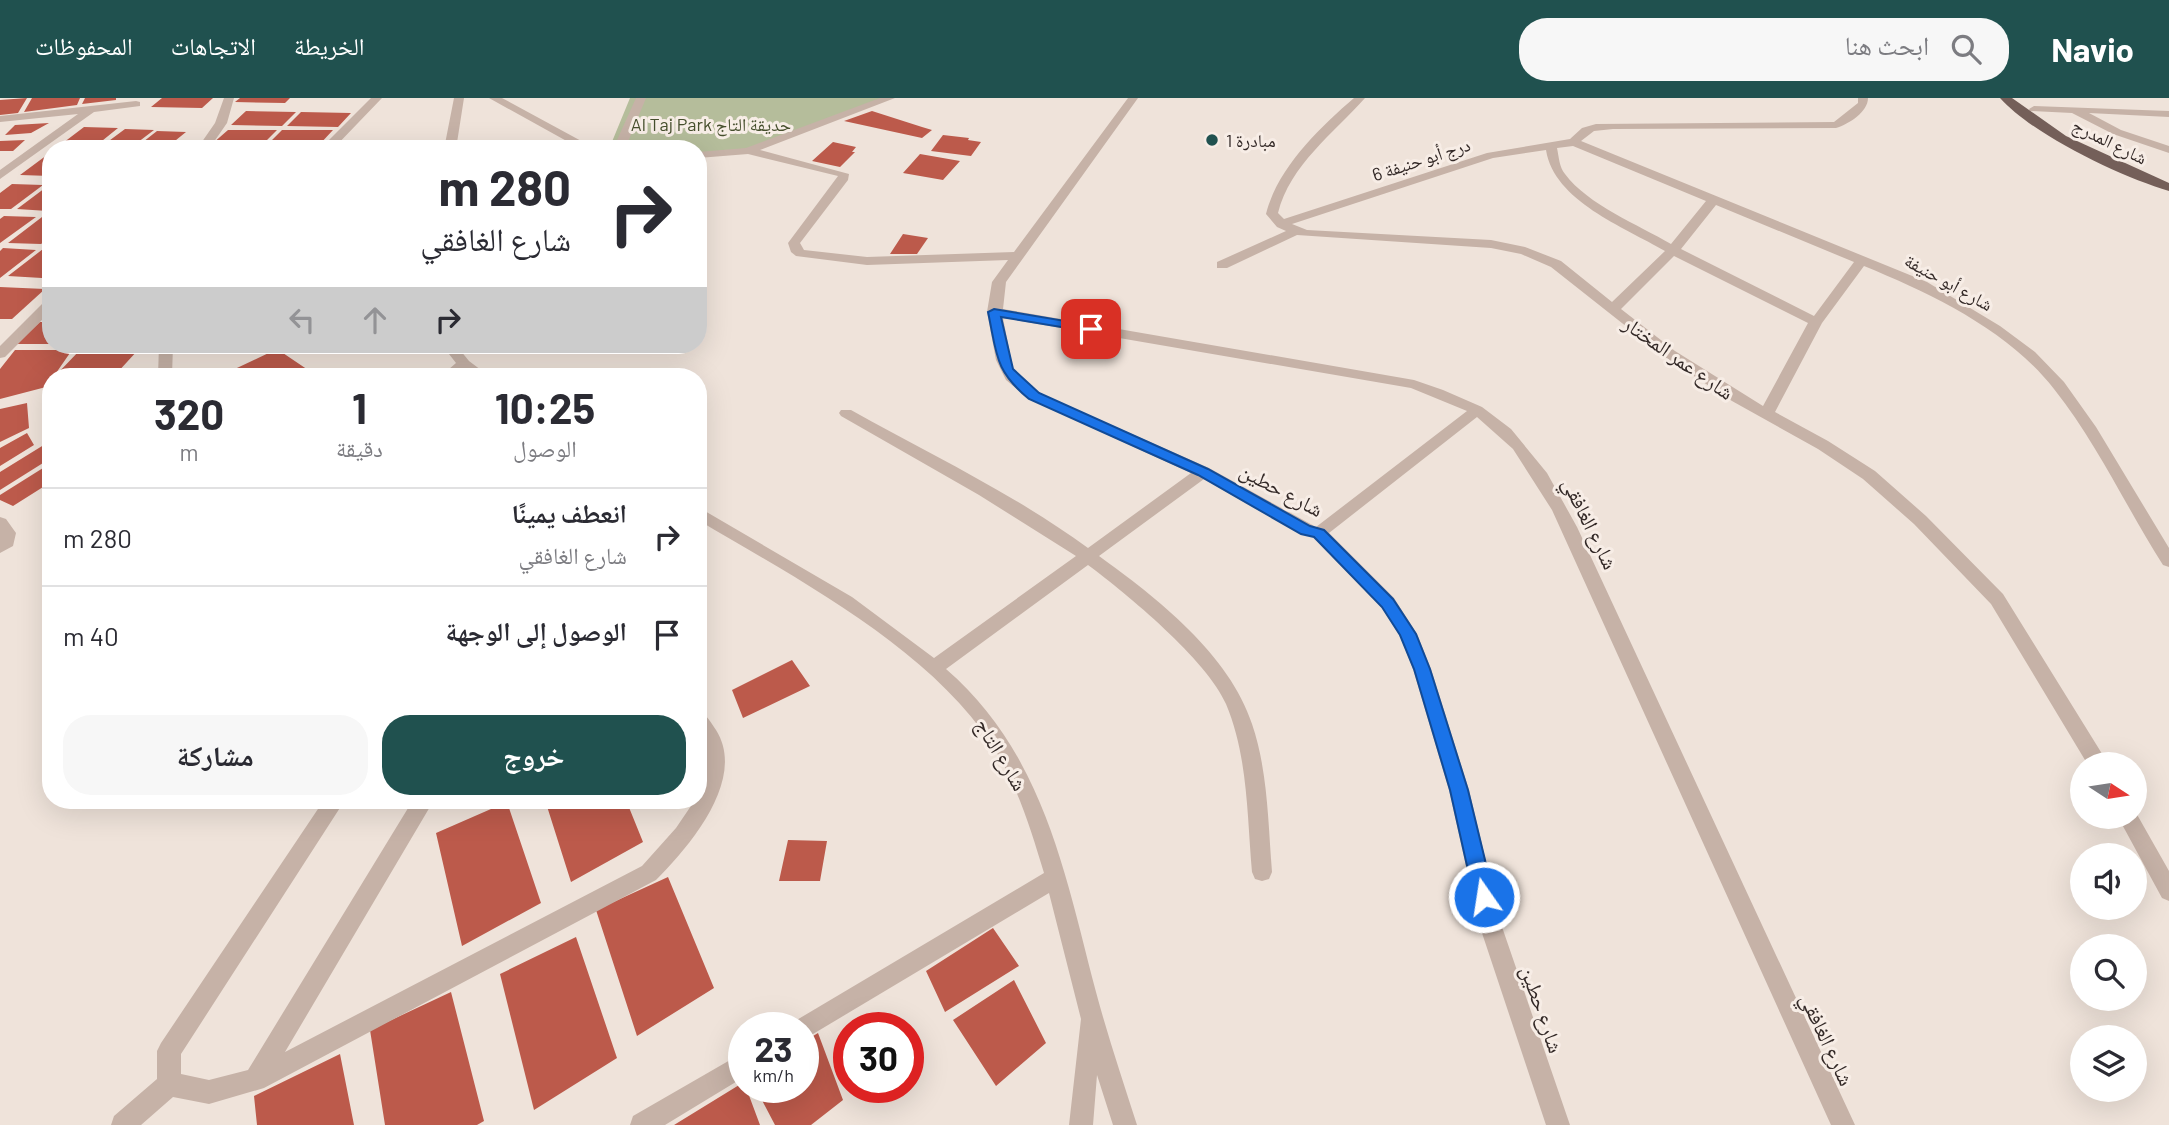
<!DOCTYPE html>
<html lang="ar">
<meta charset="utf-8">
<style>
:root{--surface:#fff;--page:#f7f7f7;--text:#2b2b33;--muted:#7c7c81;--line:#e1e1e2;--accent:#20514f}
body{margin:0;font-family:Barlow,"Noto Naskh Arabic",sans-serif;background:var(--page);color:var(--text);direction:rtl;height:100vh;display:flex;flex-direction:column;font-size:26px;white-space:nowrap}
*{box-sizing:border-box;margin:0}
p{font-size:23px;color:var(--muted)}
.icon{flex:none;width:38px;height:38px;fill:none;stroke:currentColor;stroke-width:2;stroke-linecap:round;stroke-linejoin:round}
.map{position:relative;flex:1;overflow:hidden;direction:ltr}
.side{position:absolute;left:42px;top:270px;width:665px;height:441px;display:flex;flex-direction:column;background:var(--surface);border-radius:28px;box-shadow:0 7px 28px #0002;direction:rtl}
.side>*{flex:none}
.hud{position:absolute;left:42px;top:42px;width:665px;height:214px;border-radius:28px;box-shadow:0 7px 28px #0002;direction:rtl;background:#fff;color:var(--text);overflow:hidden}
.needle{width:46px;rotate:102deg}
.tools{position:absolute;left:2070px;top:654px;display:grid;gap:14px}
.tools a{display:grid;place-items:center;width:77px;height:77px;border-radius:50%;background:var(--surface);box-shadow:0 7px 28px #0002;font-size:35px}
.speed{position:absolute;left:728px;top:914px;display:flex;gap:14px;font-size:35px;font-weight:700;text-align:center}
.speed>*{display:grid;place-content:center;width:91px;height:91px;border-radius:50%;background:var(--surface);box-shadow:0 7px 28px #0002;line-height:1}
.speed small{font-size:18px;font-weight:400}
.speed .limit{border:10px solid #d22;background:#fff;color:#111}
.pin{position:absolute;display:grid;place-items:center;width:60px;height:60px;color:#fff;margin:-30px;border-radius:14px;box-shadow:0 4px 10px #0006}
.me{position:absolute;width:77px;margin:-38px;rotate:347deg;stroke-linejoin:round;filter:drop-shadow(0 0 5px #0008)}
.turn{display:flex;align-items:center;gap:24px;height:147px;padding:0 21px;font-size:32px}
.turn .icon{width:91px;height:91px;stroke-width:2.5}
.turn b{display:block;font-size:49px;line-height:60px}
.lanes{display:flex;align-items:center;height:66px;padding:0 21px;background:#0003;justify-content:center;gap:35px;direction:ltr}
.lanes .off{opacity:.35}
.eta{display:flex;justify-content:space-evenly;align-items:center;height:119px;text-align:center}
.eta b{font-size:42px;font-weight:700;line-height:49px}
.button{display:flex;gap:14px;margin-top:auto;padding:14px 21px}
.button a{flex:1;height:80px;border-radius:28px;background:var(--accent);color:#fff;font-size:28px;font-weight:700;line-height:80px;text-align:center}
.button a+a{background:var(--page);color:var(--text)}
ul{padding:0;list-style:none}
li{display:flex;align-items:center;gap:21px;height:98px;padding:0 21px;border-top:2px solid var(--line)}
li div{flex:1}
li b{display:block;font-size:26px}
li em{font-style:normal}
header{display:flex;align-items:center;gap:42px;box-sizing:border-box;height:98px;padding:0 35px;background:var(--accent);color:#fff}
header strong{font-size:33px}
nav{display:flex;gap:38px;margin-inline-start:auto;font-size:24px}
.search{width:490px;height:63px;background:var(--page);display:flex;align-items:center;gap:18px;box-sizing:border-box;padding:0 24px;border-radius:28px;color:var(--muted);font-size:26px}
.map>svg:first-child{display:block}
</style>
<header>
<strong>Navio</strong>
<div class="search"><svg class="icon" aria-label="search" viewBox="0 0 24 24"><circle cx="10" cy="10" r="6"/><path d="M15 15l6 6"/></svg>ابحث هنا</div>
<nav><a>الخريطة</a><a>الاتجاهات</a><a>المحفوظات</a></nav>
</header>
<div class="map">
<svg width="2169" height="1027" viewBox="0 0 2169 1027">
<rect width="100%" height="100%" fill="#efe3da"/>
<path fill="#b5bd9b" d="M630,0H885L745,53L698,55V51H609Z"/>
<path fill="#bc5a4b" d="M27,0L18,15L0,17V2Z
M32,0H80L77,7L24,14Z
M85,0H116V2L82,6Z
M162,0H213L202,10L151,9Z
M240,0H290L285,5L235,4Z
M246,13L296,14L282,28L231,27Z
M872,13L922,29L932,32L922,40L844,23Z
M301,14L351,15L338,29L287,28Z
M49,25L31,35L5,37L15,27Z
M84,29L118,30L92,51H55Z
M125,31L154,32L129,51H98Z
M228,32H277L262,47L212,46Z
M282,32H333L319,47H267Z
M157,33L186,34L165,51H134Z
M943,37L969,40L968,42L981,44L971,58L931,53Z
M25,42L13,53H0V43Z
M833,44L856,49L852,54H855L840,69L812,63Z
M51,54V78L20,77Z
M920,56L960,63L943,82L903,75Z
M12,86L43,87L11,111H0V95Z
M49,87L51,111L48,113L17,111Z
M4,118L36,119L0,145V121Z
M42,119H51V139L41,146L8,145Z
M903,136L928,140L917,156H890Z
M3,150L36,152L0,180V153Z
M43,151H51V173L42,180L8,178Z
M0,189L45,191L12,221H0Z
M40,224H51V246H17Z
M277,251L317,278H220Z
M15,252H72L54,278H51L46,289L0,301V271Z
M80,252H138L116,276H57Z
M27,305L29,330L0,344V311Z
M27,335L34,347L0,368V350Z
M47,345L51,350V360L0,392V374Z
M51,365V384L13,408L0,402V397Z
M792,562L810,588L743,620L732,592Z
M545,702H626L643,744L571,784Z
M507,704L541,805L462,848L436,735Z
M788,742L827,743L820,783H779Z
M668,779L714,890L637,938L596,812Z
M993,830L1019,868L945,914L926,873Z
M576,839L617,960L534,1012L500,876Z
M1014,882L1046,945L996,988L953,922Z
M451,894L484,1023L477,1027H385L370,932Z
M818,935L843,1002L811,1027H775L755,989H803V944Z
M340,956L354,1027H257L254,998Z
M744,984L760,1027H674Z"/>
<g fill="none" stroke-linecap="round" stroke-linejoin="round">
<path fill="#c6b2a7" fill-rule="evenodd" d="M224,0H234L227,25L209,51H197L215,25Z
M371,0H382L333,51H320Z
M454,0H464L456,51H444Z
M489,0H502L596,51H581Z
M636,0H646L625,51H613Z
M880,0H895L760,52L849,76L848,82L800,145L804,152L867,159L1014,154L1128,0H1138L1006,184L1003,211L1414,282L1443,292L1482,309L1511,331L1547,375L1577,429L1855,1027H1831L1552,412L1513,351L1477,319L1329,435L1394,500L1417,536L1431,571L1469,692L1501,826L1570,1027H1546L1479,826L1449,692L1413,571L1400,538L1382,510L1314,439L1300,436L1204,381L1099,458C1156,499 1230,557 1252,626C1268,673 1268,725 1272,774L1269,781L1262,783L1255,781L1252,774C1247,718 1248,658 1226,606C1207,562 1127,496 1088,467L946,571C1044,656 1065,776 1096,894C1108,939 1123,983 1137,1027H1113L1097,977L1093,1027H1069L1081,921L1049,795L803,942V929H792L795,923L1044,775C1031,732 1017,686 992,647C928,549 797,481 698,422V409L852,499L934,560L1076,458L979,397L841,318L839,315L841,312H851C930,356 1014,396 1088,450L1191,375L1029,301L1006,282L996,262L987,214L992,184L1008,162L867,167L796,158L791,154L788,145L838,78L748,56L698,60V54L746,50ZM1003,220L1411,290L1467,313L1316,429L1209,370L1039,295L1013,271Z
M1354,0H1365C1334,35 1290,67 1278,115L1284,121L1487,55L1570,41L1582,30L1596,26L1834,24L1858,5V0H1868C1868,14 1849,26 1836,30L1613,31L1594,33L1581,43L1927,184L2000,228L2035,254L2064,284L2096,329L2169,450V469L2163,467C2126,409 2097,345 2054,291C2008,232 1932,196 1864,168L1822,225L1775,314L1828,343L1875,373L1926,418L2003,496L2109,667H2088L1991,506L1914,426L1863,381L1818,351L1732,303L1665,259L1551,169L1521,156L1491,150L1297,137L1227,170H1217V164L1286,133L1277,129L1266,116C1277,71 1319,30 1354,0ZM1573,48L1706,103L1671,146C1639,127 1588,107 1565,76C1559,69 1559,59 1557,50ZM1546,52C1554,103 1624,129 1665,153L1612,204L1561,163L1525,149L1491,142L1307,132L1292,126L1493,60ZM1716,107L1854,164L1814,218L1681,151ZM1674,158L1808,225L1763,308L1675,253L1621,211Z
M136,3L140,4V8L94,14L0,81V72L78,16L0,24V18Z
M2034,8L2169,13V19L2089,15L2121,32L2169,48V55L2113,36L2072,15L2030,13L2029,11Z
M51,201V213L5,259L0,260V248L46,202Z
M159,247H173L172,278H158Z
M442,247H456L469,263L489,278H473L464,273L457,278H441L456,265Z
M0,419L6,421L16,435L13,448L0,455Z
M698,613C707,616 711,625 716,632C747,681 690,748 656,782L264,990L209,1006L173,999L141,1027H111L114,1018L157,981V953L161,945L324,702H345L181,956V976L209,982L248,972L413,702H434L285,954L642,768L676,730L695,702H698L707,669V654L698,637Z
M2135,713L2169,773V803L2162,800L2118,719H2135Z
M744,954V979L665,1027H630L633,1018Z"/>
<path fill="#745f59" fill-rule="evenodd" d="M2000,0H2012L2066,38L2169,85V93C2121,79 2033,37 2000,0Z"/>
</g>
<path fill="#1a73e8" stroke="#114b97" stroke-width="2" d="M994,211L1095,228V233L1091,234L1001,219L1013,271L1039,295L1208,371L1310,428L1324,432L1393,501L1416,536L1430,571L1468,692L1494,799L1491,806L1484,808L1477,806L1474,799L1450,692L1414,571L1400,537L1382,509L1314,439L1301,436L1198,377L1029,301C994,272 997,256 988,214Z"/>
<circle fill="#20514f" stroke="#f7ede6" stroke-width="2.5" cx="1212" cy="42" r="7"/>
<g text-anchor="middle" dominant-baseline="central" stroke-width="6" stroke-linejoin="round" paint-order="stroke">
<g font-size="18" fill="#464f2d" stroke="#f7ede6">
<text x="711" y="26">Al Taj Park حديقة التاج</text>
</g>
<g font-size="18" fill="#332927" stroke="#f7ede6" text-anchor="start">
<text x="1226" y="42">مبادرة 1</text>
</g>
<g font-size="18" fill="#332927" stroke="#f7ede6">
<text transform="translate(2110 43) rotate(26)">شارع المدرج</text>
<text transform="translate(1421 61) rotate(-18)">درج أبو حنيفة 6</text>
<text transform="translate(1949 184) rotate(29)">شارع أبو حنيفة</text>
</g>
<g font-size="21" fill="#332927" stroke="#f7ede6">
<text transform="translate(1679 259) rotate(35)">شارع عمر المختار</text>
<text transform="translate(1282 391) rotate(28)">شارع حطين</text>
<text transform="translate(1591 425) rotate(64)">شارع الغافقي</text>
<text transform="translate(1002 656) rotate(59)">شارع التاج</text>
<text transform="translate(1543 911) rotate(71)">شارع حطين</text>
<text transform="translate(1828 941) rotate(65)">شارع الغافقي</text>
</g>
</g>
</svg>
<div class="tools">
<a><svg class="needle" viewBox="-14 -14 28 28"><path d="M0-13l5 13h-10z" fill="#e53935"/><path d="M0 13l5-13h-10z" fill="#7c7c81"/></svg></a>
<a><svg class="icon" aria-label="sound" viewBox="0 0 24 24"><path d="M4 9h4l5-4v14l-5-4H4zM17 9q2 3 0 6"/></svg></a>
<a><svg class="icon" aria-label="search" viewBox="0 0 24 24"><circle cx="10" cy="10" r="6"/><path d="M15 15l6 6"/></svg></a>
<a><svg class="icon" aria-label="layers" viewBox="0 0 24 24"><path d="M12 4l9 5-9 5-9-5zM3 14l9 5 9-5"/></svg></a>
</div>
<div class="speed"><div>23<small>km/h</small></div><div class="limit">30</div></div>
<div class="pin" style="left:1091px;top:231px;background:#d93025"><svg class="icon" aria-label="arrive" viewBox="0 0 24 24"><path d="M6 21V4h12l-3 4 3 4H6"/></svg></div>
<svg class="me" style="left:1484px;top:799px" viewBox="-20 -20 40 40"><circle r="17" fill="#1a73e8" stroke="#fff" stroke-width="3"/><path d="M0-11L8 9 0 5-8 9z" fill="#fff"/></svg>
<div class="hud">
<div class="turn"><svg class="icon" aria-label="right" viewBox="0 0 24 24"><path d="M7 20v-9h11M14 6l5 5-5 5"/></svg><div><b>280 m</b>شارع الغافقي</div></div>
<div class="lanes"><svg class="icon off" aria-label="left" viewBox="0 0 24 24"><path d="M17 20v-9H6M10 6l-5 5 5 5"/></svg><svg class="icon off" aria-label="ahead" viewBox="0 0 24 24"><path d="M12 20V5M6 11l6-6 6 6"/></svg><svg class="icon" aria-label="right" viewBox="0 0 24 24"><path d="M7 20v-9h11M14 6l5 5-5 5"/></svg></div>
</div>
<section class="side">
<div class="eta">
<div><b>10:25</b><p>الوصول</p></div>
<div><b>1</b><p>دقيقة</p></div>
<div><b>320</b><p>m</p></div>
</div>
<ul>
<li><svg class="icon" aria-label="right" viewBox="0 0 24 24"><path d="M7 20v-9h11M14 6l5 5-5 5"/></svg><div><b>انعطف يمينًا</b><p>شارع الغافقي</p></div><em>280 m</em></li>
<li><svg class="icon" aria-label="arrive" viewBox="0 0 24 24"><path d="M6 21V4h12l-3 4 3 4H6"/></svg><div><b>الوصول إلى الوجهة</b></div><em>40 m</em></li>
</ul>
<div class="button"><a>خروج</a><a>مشاركة</a></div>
</section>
</div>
